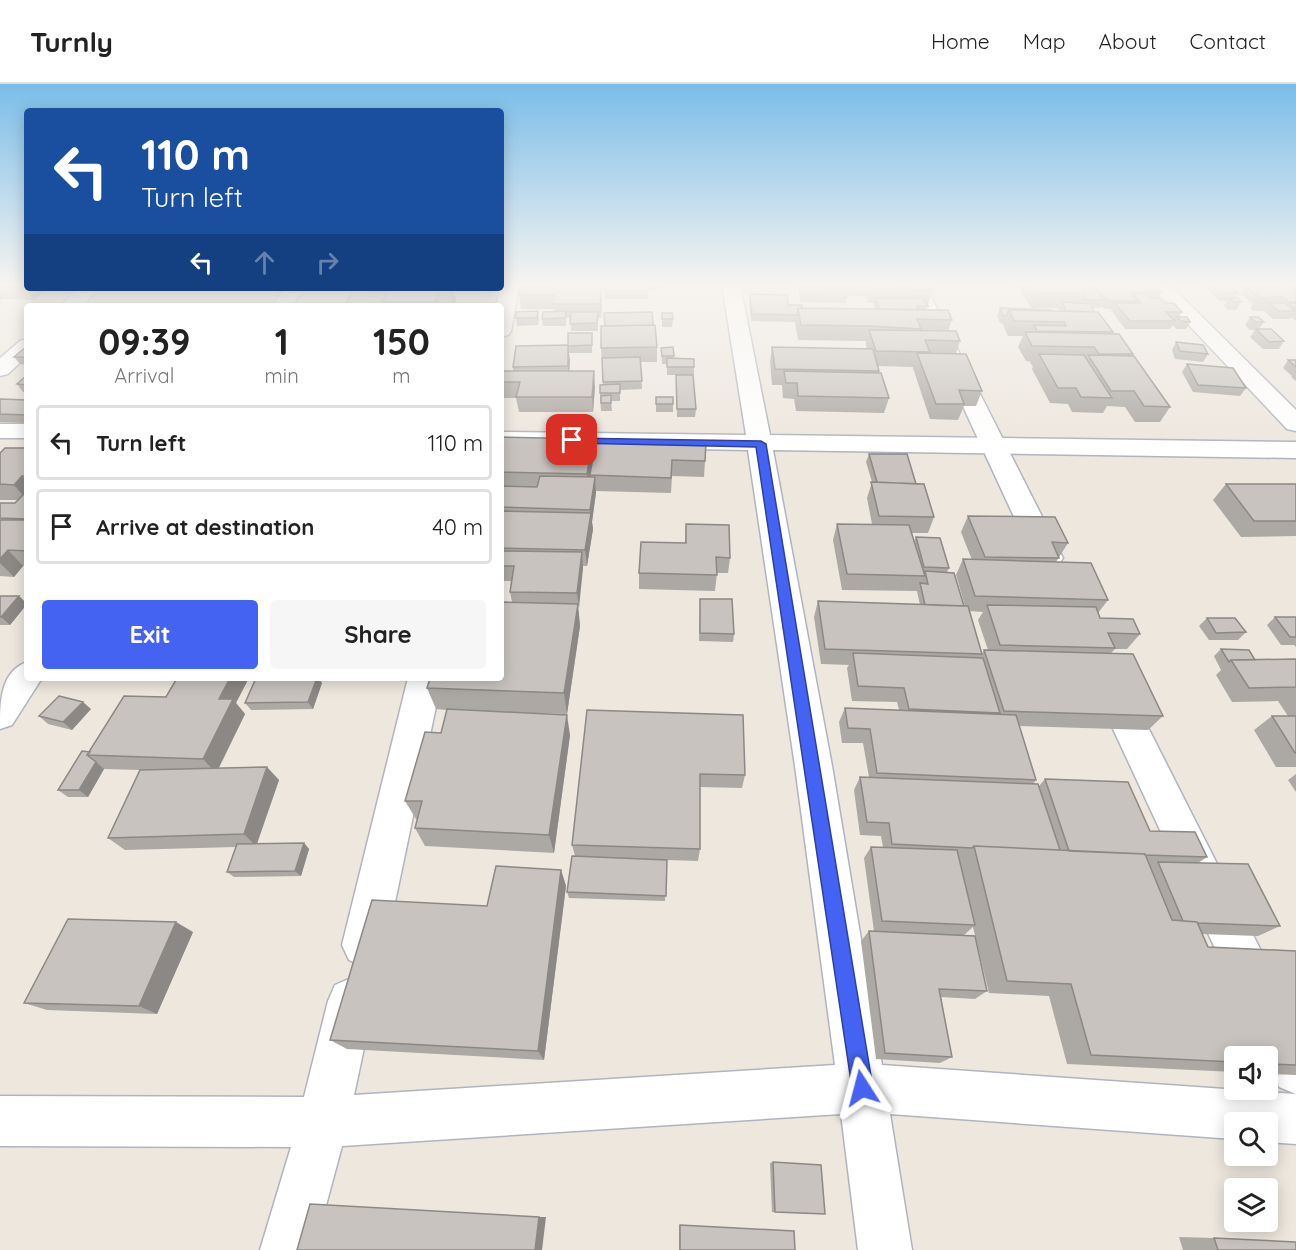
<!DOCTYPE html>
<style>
:root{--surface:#fff;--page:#f6f6f6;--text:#222;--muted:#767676;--line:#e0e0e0;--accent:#4563f3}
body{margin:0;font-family:Quicksand,sans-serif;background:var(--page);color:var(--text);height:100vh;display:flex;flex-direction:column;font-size:22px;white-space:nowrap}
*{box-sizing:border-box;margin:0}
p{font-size:20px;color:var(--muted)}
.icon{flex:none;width:33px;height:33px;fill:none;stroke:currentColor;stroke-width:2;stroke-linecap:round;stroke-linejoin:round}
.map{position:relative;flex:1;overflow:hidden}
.drawer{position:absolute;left:24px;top:219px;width:480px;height:378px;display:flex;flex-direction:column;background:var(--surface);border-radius:6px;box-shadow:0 3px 15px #0003}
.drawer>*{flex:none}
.hud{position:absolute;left:24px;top:24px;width:480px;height:183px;border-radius:6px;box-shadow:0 3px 15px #0003;background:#1a4fa0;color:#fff;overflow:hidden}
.buttons{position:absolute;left:1224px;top:962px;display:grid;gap:12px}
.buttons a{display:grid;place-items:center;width:54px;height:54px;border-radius:6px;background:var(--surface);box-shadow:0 3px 15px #0003;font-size:30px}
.pin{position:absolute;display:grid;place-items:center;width:51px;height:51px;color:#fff;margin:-26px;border-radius:12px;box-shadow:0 3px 9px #0006}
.me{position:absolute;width:66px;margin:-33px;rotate:351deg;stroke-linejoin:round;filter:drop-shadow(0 0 4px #0008)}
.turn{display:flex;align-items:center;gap:21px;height:126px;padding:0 18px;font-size:27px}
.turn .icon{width:78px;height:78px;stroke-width:2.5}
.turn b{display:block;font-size:42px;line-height:51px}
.lanes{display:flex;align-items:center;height:57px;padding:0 18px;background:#0003;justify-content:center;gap:30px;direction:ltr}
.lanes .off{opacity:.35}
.eta{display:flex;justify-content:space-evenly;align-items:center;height:102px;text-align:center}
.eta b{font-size:36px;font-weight:800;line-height:42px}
.action{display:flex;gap:12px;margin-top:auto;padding:12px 18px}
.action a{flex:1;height:69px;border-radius:6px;background:var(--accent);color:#fff;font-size:24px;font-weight:800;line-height:69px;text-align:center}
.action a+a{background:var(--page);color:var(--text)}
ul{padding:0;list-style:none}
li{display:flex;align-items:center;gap:18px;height:75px;margin:0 12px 9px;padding:0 6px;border:3px solid var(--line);border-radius:6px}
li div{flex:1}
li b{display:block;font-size:22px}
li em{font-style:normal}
header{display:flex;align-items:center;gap:36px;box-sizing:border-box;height:84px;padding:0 30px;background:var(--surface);border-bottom:2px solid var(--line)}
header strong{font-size:28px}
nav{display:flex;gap:33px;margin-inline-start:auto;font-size:21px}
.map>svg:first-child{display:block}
</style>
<header>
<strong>Turnly</strong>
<nav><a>Home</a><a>Map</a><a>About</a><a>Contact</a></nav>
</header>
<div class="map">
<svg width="1296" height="1166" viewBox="0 0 1296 1166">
<rect width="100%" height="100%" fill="#ede7de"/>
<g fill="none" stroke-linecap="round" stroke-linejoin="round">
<g stroke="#b1b4be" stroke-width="3">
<path id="minor" d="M501,201H519L511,247L508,251L501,253V222H496Z
M722,201H740L770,351L1296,358V374L773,366L832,682L882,981L1296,1010V1060L1268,1058V1038H1234V1055L890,1030L912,1166H858L841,1030L342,1062L314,1166H260L291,1063L0,1062V1012L304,1013L328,917L335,901L351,894L367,901L374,917L354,1011L835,981L795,682L748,366L501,362V348L746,351Z
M1151,201H1170L1296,326V347L1287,345Z
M79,204H100L82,222H60Z
M285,204H305L292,222H272Z
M27,255V272L8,290L0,292V274L20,257Z
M0,340H27V354H0Z
M27,578V594H42L12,641L0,645C0,618 0,588 27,578Z
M408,594H442L386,861L379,876L364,883L349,876L342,861Z"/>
</g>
<g stroke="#b1b4be" stroke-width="3">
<path id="tertiary" d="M907,201H925L1063,474L1058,481L1048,484L1038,481L1033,474Z
M1111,590L1123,594L1296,936V1010L1279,1003L1268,972H1265L1094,604L1099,594Z"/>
</g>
<use href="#minor" fill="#fff" fill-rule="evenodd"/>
<use href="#tertiary" fill="#fff" fill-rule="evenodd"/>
</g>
<path fill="#aca8a3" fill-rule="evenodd" d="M0,201H27V204H49L34,216L2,215L0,217Z
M602,201V216L601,234H598V247H571V234H566V242H543L542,235L554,228V225H521L519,211L563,202Z
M605,201H661V206H648V215H605Z
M800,201H930L932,206L928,221H927L928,222L926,226L952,236L948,247L960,257L956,270L982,307L976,322H964L958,336L930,335L913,284V283L878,282L879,289L889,314L884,329L796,327L794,315L783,314L782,301H772L770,278L772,263L867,265L866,261V257L798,256L795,238L751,237L749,217L750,210L802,224L875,225L874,222V219H868L866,212H848L846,219L800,218L799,209Z
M1010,201H1154L1161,208L1158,214L1164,219L1182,228L1179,233L1190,238L1186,245H1176L1173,241L1170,245H1125L1111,226V225H1104L1101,222L1100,224H1093L1094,228L1113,248L1112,250L1133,270L1132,272L1170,323L1160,338H1135L1125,323L1107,322L1103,329L1072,328L1068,320L1050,319L1032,285L1033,282L1030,279L1031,278L1026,277L1018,263L1023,252H1008L1003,241V240L1000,239L997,232L1000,224L1059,227V224H1031L1020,206V205L1013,204Z
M1201,201H1232V202H1230L1238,209L1235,214L1241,218L1236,226H1228L1224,222L1227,217H1219L1207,204L1208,202H1203Z
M1247,201H1268L1267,202L1282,201H1281H1296V237L1291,233L1290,235H1273L1264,227H1254L1250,224L1253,220L1241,210Z
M355,204H470L469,206H454L456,216L454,222H344Z
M538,227L539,235L538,241L517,242L516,234Z
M662,229L673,235L672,243H662Z
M1250,233L1264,238L1259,245L1284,257L1279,265H1263L1250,253L1255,246H1250L1245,241Z
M592,249V269H569V287L595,303L593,328H519L516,314H503L501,305V293L513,287V283L568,261Z
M1176,258L1208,270L1203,278L1175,275L1172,266Z
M27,262V281L20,280L14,273Z
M657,263V278H641L642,305L620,306V317H611L612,327H601L600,309L603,301L601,264Z
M661,264L674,272V274L694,283V291H667V280H662Z
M1288,276H1296V297L1291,293L1292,292L1283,284Z
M1187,280L1246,304L1240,312L1193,308L1182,288Z
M676,291L696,325L695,333H677Z
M27,293V308H23L17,300Z
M656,313H673V328H656Z
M0,315L27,316V339L0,338Z
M501,353L594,368L705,377L704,393L672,392L671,409L596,407L592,438L593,445L587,482H583L578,524L580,542L567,630L497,628L570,651L554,769L425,762L415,744L417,735H416L405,717L441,649L447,626L436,625L427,604L512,518L510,508L511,497H501Z
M27,364V482H23L14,493L0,492V419H15L18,416H0V369Z
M869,370L916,400L934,433L928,449H912L914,457L916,453L949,484L947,488L964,522H965L956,491L963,475L972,476L961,448L968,432L1068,459L1056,478L1108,516L1098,529L1100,534L1140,550L1127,565H1115L1111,569L1163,632L1148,646L1019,642L1036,696L1033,700L1039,702L1045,695L1150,747L1207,773L1198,779L1280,842L1258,852L1202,850L1208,863L1296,867V991L1268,990V972H1234V988L1067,980L1049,912L989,909L973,843L964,851L987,907L975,915L941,913L952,973L940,979L876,975L861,857L869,847H874L864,774L871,763H883L881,752L860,751L854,706L860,693H869L863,659H842L839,638L845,624L899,626L897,618L852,617L847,584L849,581L821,580L814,533L818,517L920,521L917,507L842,506L833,456L837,440H872L867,414L872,398L866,378ZM969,527L983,528L978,536L988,566H984L982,570Z
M1226,400H1296V452L1241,453L1213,416Z
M686,440L730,474L728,489H717L715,507L639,505V489L685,459Z
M0,512H19L27,520L10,541H0Z
M700,515L734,550L733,558L699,557Z
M1275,533H1296V563L1294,561H1281L1267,541Z
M1207,534L1246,548L1238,556H1209L1199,542Z
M1221,565L1255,576L1296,575V683H1276L1254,646L1272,632H1288L1278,617L1232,618L1216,591L1221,586L1214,572Z
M322,599L313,625L251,626L245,619Z
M236,619L245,630L219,684L279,696L257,760L304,759L309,765L301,792L234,793L227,788L236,763L125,766L108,754L141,686L104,685L88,713H68L58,706L90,668Z
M91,625L72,646L48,640L39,632Z
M587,626L745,691L742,704L700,703V765L698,777L667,776L665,817L569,814L567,808L575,772L572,761Z
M1296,690V708L1288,696Z
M561,786L566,802L544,976L347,965L330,956L487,822Z
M193,848L157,930L47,926L24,919Z
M773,1078L825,1130L772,1128L770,1079Z
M679,1141L794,1147L795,1166H679Z
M1179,1153L1214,1154L1296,1166H1183Z"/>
<path fill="#8c8885" d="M24,201H27V204H49L34,216Z
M602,201V216L601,234L600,220Z
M451,204H453L456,216L454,222H453L450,210Z
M437,210L439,222H435L434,218Z
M568,261L570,276L569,297L568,282Z
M594,287L595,303L593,328L592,313Z
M593,355L594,371L588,406L587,390Z
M22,392L27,398V416L14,401Z
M595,393L596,409L592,438L593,445L587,482L585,466L591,433L590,426Z
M8,466L23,482L14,493L0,479V475Z
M582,468L583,484L579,524L577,509Z
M19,512L27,520L10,541L1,533Z
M578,520L580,542L567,630L564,609Z
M230,594H249L236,619L245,630L216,689L203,675L219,615Z
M317,594H319L322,599L313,625L308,618Z
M83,618L91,625L72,646L63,638Z
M567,631L570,651L554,769L549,751Z
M96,678L104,685L88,713L79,706Z
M267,683L279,696L256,762L244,750Z
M304,759L309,765L301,792L295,787Z
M561,786L566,802L544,976L538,967Z
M176,838L193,848L157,930L139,922Z
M539,1133H546L542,1166H535Z"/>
<path fill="#c8c3be" stroke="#8c8885" stroke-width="1.5" d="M563,201H601L563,202Z
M602,201L600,220H553L554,211H519L521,202Z
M605,201H648V207H605Z
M802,201H849L850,204L803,203Z
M870,201H895L896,205H872Z
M906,201H930L932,206H909Z
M1032,201H1080L1086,209H1038Z
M1080,201H1091L1104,216H1085L1084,215L1086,209Z
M1094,201H1154L1161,208H1129L1138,217H1108Z
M1215,201H1229L1238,209H1224Z
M1291,201L1296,204V218H1289L1282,213L1260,214L1246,203Z
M355,204H389L388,207L365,208H387L380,222H344Z
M389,204H452L450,210H437L434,218H382Z
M750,210L787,211L788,221H802V224H798L797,231L752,230Z
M1133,210H1147L1150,214H1160L1164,219H1174L1182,228H1166L1175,237H1130L1115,219H1141Z
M875,214H923L928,222H917L919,226L880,225Z
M1229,214H1237L1241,218H1233Z
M1255,216H1265L1269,219H1259Z
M1062,218L1091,220L1094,228L1066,227Z
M1269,219H1285L1295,227H1279Z
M1296,219V225L1289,220Z
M381,220H446V222H380Z
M798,224L948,226L952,236L917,235L921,245L868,242L801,241Z
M1000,224L1052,226V227L1009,226L1006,232H1003Z
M1009,226L1098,228L1113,248L1037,247L1034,241L1066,242L1064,238L1014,237Z
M538,227L537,234H516V228Z
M566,227L565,234L542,235L543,228Z
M571,228H598L597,239L570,240Z
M652,228L653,241L605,242L604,229Z
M662,229H672L673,235H662Z
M1177,233H1187L1190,238L1181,237Z
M1250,233H1258L1264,238H1255Z
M655,241L657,263L601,264V242Z
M1256,245H1271L1284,257L1269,258Z
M869,246L956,247L960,257L925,256L930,268L876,267Z
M1025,248L1119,250L1133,270H1099L1094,263L1032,262Z
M568,249H592V261L568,262Z
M1176,258L1203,261L1208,270L1180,267Z
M568,261V282L513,283L516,262Z
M27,262V273H14Z
M673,263L674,272H662L661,264Z
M772,263L873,265L879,287L775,285Z
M917,269L966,270L982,307L959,306L964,320H936Z
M1039,270L1084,271L1112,314L1081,313L1076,304H1058Z
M1088,271L1134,272L1170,323L1144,322L1134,307H1111Z
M640,273L642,297L603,298L602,274Z
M667,274L694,275V283H667Z
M1288,276H1296V283Z
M1187,280L1233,284L1246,304L1198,301Z
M502,287H594L592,313H516L520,298H501Z
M784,287L881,289L889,314L798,312L797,299H786Z
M676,291H693L696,325H677Z
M25,293H27V301L17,300Z
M620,300V309H600V301Z
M611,311V319H601V312Z
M656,313H673V320H656Z
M0,315L27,316V331L0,330Z
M501,353L593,355L587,390L501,388Z
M596,355L706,358L705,377L672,376L671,394L590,391Z
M5,364H27V392H22L14,401L0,400V369Z
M869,370H907L916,400L877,398Z
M540,392L595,393L590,426L501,423V402L537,403Z
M871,398L924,400L934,433L879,432Z
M1226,400H1296V437H1254Z
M26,408H27V435L0,434V419H15Z
M501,427L591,429L585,466L501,464Z
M968,432L1055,433L1068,459L1052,458L1059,474L985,473Z
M1,436H27V467L8,466L0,475V437Z
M686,440L729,441L730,474L716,473L717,491L639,489L641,458L686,459Z
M837,440L909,441L925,492L847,490Z
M916,453L940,454L949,484L924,483Z
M501,467L582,468L577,509L510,508L514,482H501Z
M963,475L1091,479L1108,516L975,512Z
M925,487L954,489L964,522L925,521L920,499L928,500Z
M0,512H19L1,533H0Z
M700,515H732L734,550L700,549Z
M818,517L968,522L982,570L825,565Z
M501,518L578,520L564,609L427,604L430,594H501Z
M987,521L1096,523L1100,534L1133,535L1140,550L1108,549L1115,564L1000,561Z
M1275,533H1296V553H1290Z
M1207,534H1235L1246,548L1216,549Z
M1221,565L1249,566L1255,576H1231L1229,578Z
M984,566L1133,570L1163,632L1004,627Z
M853,569L983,574L1000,629L909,625L904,604L858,602Z
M1296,575V603L1249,604L1231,576Z
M177,594H230L219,615H233L203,675L87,671L124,612L166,613Z
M256,594H317L308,618L245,619Z
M59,612L83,618L63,638L39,632Z
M845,624L1016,631L1036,696L877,689L870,645L848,644Z
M447,625L567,631L549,751L415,744L422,717H405L425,648L441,649Z
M587,626L743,631L745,691L700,690V765L572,761Z
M1272,632H1296V669H1295Z
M82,667L90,668L87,671L96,678L79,706H58Z
M267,683L244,750L108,754L140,686Z
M860,693L1038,700L1060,766L974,762L972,764L892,760L889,739L867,738Z
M1045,695L1128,698L1150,747L1195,748L1207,773L1145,771V770L1069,767Z
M304,759L295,787L227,788L237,760Z
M974,762L1145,770L1172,836L1197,838L1208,863L1296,867V981L1268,980V972H1234V978L1091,971L1071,900L1007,897Z
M871,763L957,766L975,841L882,837Z
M572,772L667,776L666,812L567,808Z
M1158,778L1248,780L1280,842L1198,839L1197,838L1183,837Z
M496,782L561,786L538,967L330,956L372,816L487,822Z
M68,835L176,838L139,922L24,919Z
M869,847L975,852L987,907L939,905L952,973L885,969Z
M773,1078L821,1081L825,1130L775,1128Z
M310,1120L539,1133L535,1166H297Z
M680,1141L794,1147L795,1166H680Z
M1214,1154L1296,1158V1166H1218Z"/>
<linearGradient id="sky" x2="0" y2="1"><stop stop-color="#7abde9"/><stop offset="0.55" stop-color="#f7f4f0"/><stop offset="1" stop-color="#f7f4f0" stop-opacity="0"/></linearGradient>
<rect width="1296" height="364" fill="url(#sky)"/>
<path fill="#4563f3" stroke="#2d409e" stroke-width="1.5" d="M568,354L761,357L766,360L873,1004L870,1011L862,1014L855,1011L852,1004L756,363L572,359L568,358Z"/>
</svg>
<div class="buttons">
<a><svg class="icon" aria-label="sound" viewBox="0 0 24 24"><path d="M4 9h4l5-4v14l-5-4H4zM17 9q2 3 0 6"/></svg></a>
<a><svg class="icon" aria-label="search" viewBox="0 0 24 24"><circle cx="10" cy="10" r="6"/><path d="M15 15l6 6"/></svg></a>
<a><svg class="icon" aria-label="layers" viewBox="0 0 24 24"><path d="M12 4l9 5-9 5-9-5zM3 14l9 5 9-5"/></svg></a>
</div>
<div class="pin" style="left:572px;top:356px;background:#d93025"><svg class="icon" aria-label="arrive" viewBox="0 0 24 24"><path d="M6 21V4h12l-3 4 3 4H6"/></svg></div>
<svg class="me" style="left:862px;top:1004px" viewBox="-20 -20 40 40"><path d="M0-17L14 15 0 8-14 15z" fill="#4563f3" stroke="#fff" stroke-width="4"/></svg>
<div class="hud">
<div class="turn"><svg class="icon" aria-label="left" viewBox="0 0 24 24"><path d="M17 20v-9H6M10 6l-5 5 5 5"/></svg><div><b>110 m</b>Turn left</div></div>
<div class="lanes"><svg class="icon" aria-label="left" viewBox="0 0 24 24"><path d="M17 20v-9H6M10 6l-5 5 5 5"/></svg><svg class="icon off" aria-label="ahead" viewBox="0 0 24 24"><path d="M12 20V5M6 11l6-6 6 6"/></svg><svg class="icon off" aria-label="right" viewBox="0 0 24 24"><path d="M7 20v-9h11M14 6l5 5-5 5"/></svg></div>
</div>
<section class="drawer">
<div class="eta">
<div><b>09:39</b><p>Arrival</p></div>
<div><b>1</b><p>min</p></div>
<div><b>150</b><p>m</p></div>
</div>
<ul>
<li><svg class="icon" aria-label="left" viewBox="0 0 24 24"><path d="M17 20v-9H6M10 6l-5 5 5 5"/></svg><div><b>Turn left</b></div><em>110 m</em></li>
<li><svg class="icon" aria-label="arrive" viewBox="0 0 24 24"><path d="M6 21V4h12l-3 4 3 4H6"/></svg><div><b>Arrive at destination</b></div><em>40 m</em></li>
</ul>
<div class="action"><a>Exit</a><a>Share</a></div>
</section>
</div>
